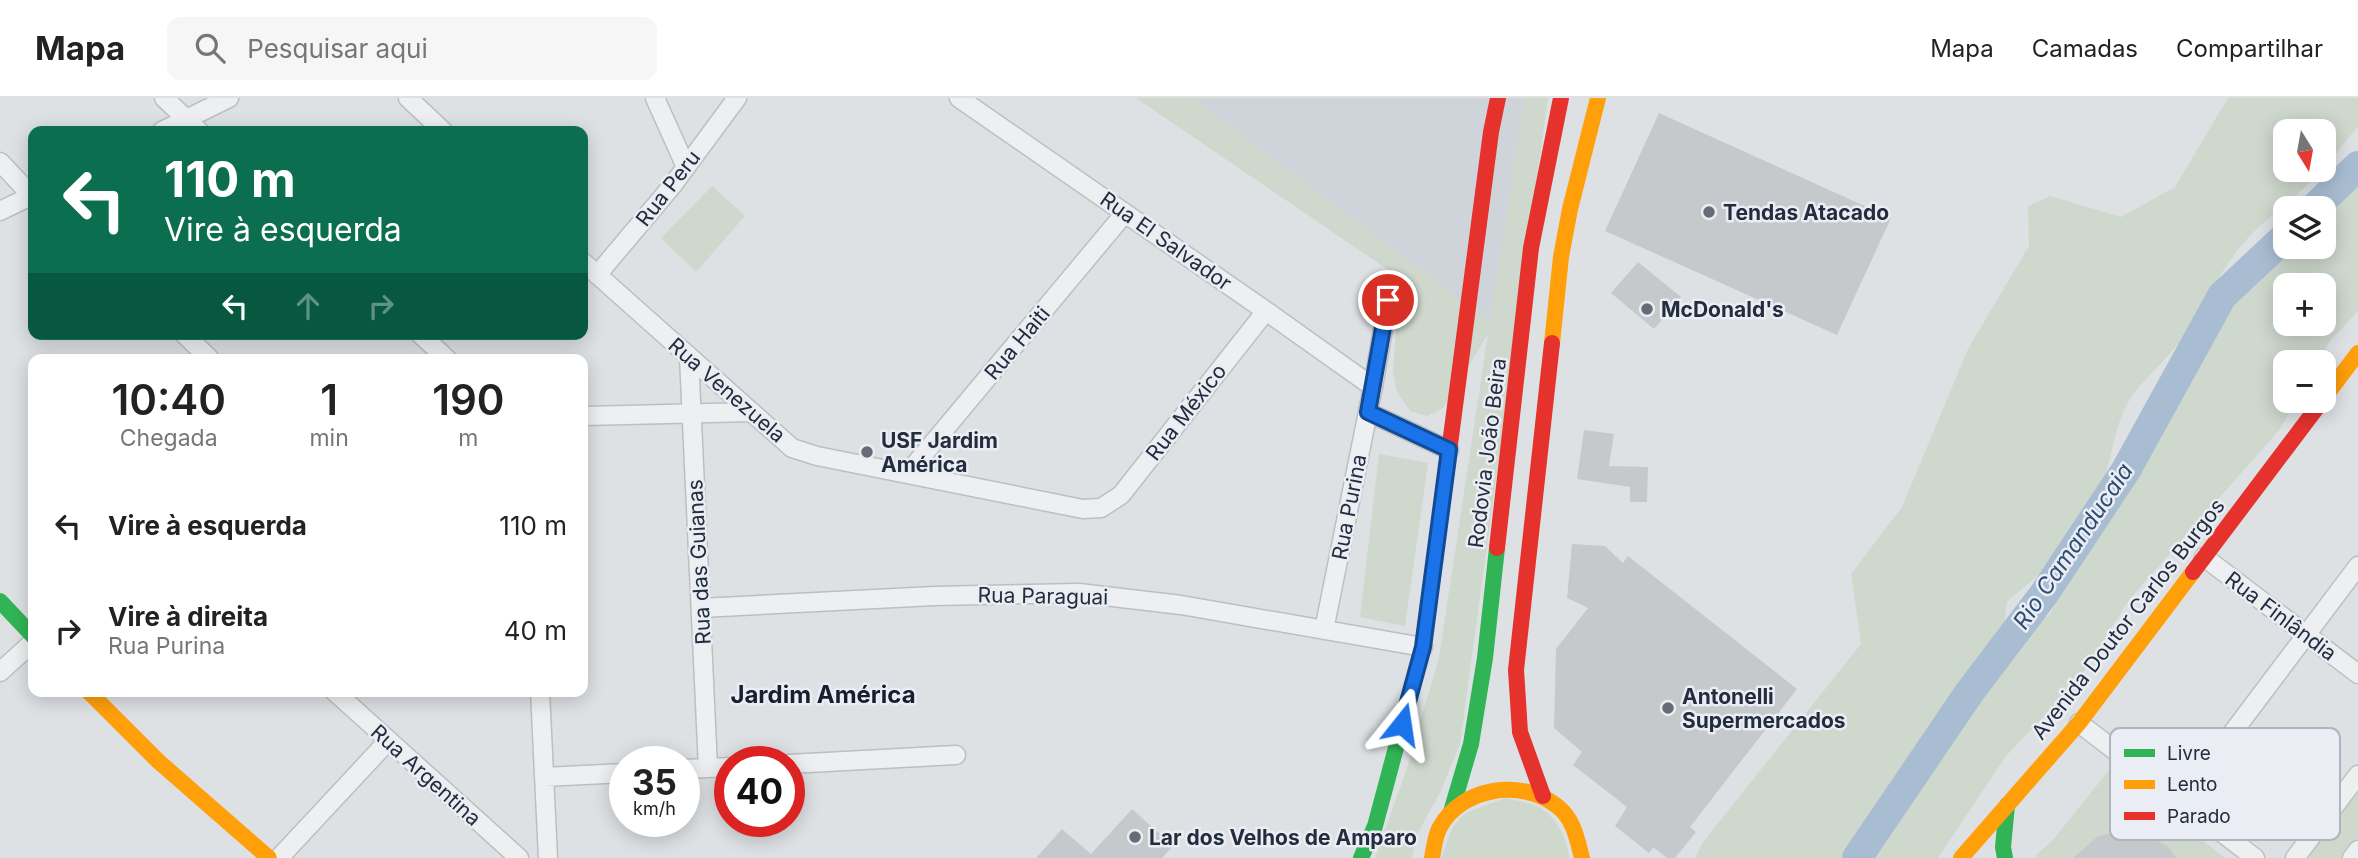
<!DOCTYPE html>
<html lang="pt">
<meta charset="utf-8">
<style>
:root{--surface:#fff;--page:#f6f6f6;--text:#222;--muted:#767676;--line:#e0e0e0}
body{margin:0;font-family:Inter,sans-serif;background:var(--page);color:var(--text);height:100vh;display:flex;flex-direction:column;font-size:26px;white-space:nowrap}
*{box-sizing:border-box;margin:0}
p{font-size:23px;color:var(--muted)}
.icon{flex:none;width:38px;height:38px;fill:none;stroke:currentColor;stroke-width:2;stroke-linecap:round;stroke-linejoin:round}
.map{position:relative;flex:1;overflow:hidden}
.side{position:absolute;left:28px;top:256px;width:560px;height:343px;display:flex;flex-direction:column;background:var(--surface);border-radius:14px;box-shadow:0 4px 18px #0003}
.side>*{flex:none}
.banner{position:absolute;left:28px;top:28px;width:560px;height:214px;border-radius:14px;box-shadow:0 4px 18px #0003;background:#0b6e4f;color:#fff;overflow:hidden}
.needle{width:46px;rotate:169deg}
.controls{position:absolute;left:2273px;top:21px;display:grid;gap:14px}
.controls a{display:grid;place-items:center;width:63px;height:63px;border-radius:14px;background:var(--surface);box-shadow:0 4px 18px #0003;font-size:35px}
.speed{position:absolute;left:609px;top:648px;display:flex;gap:14px;font-size:35px;font-weight:700;text-align:center}
.speed>*{display:grid;place-content:center;width:91px;height:91px;border-radius:50%;background:var(--surface);box-shadow:0 4px 18px #0003;line-height:1}
.speed small{font-size:18px;font-weight:400}
.speed .limit{border:10px solid #d22;background:#fff;color:#111}
.pin{position:absolute;display:grid;place-items:center;width:60px;height:60px;color:#fff;margin:-30px;border:4px solid #fff;border-radius:50%;box-shadow:0 2px 7px #0007}
.me{position:absolute;width:77px;margin:-38px;rotate:15deg;stroke-linejoin:round;filter:drop-shadow(0 0 5px #0008)}
.turn{display:flex;align-items:center;gap:24px;height:147px;padding:0 21px;font-size:32px}
.turn .icon{width:91px;height:91px;stroke-width:2.5}
.turn b{display:block;font-size:49px;line-height:60px}
.lanes{display:flex;align-items:center;height:66px;padding:0 21px;background:#0003;justify-content:center;gap:35px;direction:ltr}
.lanes .off{opacity:.35}
.eta{display:flex;justify-content:space-evenly;align-items:center;height:119px;text-align:center}
.eta b{font-size:42px;font-weight:600;line-height:49px}
ul{padding:0;list-style:none}
li{display:flex;align-items:center;gap:21px;height:105px;padding:0 21px}
li div{flex:1}
li b{display:block;font-size:26px}
li em{font-style:normal}
header{display:flex;align-items:center;gap:42px;box-sizing:border-box;height:98px;padding:0 35px;background:var(--surface);border-bottom:2px solid var(--line)}
header strong{font-size:33px}
nav{display:flex;gap:38px;margin-inline-start:auto;font-size:24px}
.search{width:490px;height:63px;background:var(--page);display:flex;align-items:center;gap:18px;box-sizing:border-box;padding:0 24px;border-radius:14px;color:var(--muted);font-size:26px}
.map>svg:first-child{display:block}
</style>
<header>
<strong>Mapa</strong>
<div class="search"><svg class="icon" aria-label="search" viewBox="0 0 24 24"><circle cx="10" cy="10" r="6"/><path d="M15 15l6 6"/></svg>Pesquisar aqui</div>
<nav><a>Mapa</a><a>Camadas</a><a>Compartilhar</a></nav>
</header>
<div class="map">
<svg width="2358" height="760" viewBox="0 0 2358 760">
<rect width="100%" height="100%" fill="#dee1e4"/>
<path fill="#cfd4db" d="M1192,0H1533L1493,226Z"/>
<path fill="#ced8cd" fill-rule="evenodd" d="M1136,0H1192L1490,223L1524,0H1548L1460,646L1440,695L1416,738L1412,760H1375L1406,673L1439,560L1488,236L1443,310L1427,318L1410,313L1397,294L1393,273L1400,180Z
M2228,0H2358V28L2324,70V33H2286V72H2322C2300,97 2271,115 2248,140C2219,171 2205,209 2181,242C2165,264 2143,280 2129,303C2114,328 2113,357 2103,384C2086,430 2046,474 2007,503L2004,528L2029,532L2050,516L2184,288L2196,263L2203,237L2235,197L2276,163L2299,149H2324V116L2331,103L2358,71V213L2330,243L2318,264H2286V303H2296L2280,331L2129,502L2078,583L2006,658L1938,760H1695L1703,744L1861,546L1851,476L1902,409L1968,251L2029,148L2028,108L2050,98L2121,119L2175,89ZM2324,187V226H2286V187Z
M712,88L745,118L696,174L661,140Z
M1379,356L1428,365L1405,528L1360,519Z
M2110,671L2225,760H2037L2036,757L2053,742Z
M2358,686V739L2342,760H2302Z
M1506,700C1516,703 1530,704 1539,709C1557,720 1567,740 1569,760H1442C1456,712 1462,716 1506,700Z"/>
<g fill="none" stroke-linecap="round" stroke-linejoin="round">
<path stroke="#a9bdd2" stroke-width="30" d="M2314,110L2358,68
M1857,760L1969,595L2044,496L2126,372L2222,198L2286,138"/>
</g>
<path fill="#c6c9cc" d="M1659,15L1891,120L1837,237L1605,133Z
M1638,164L1681,199L1654,231L1611,195Z
M1584,332L1614,336L1609,368L1648,369L1647,404H1630V389L1577,381Z
M1572,446L1605,448L1623,465L1628,458L1797,591L1690,729L1696,734L1675,760H1667L1653,749L1649,755L1615,728L1627,709L1573,667L1582,654L1554,630L1556,551L1588,510L1567,500Z
M1132,711L1173,748L1162,760H1036L1062,731L1091,756Z
M2122,732L2147,736L2168,749L2176,760H2073L2097,739Z"/>
<g fill="none" stroke-linecap="round" stroke-linejoin="round">
<g stroke="#bcbfc2" stroke-width="21">
<path id="street" d="M164,0L199,33
M408,0L443,33
M655,0L686,69
M959,0L1266,213L1373,289
M162,33L229,0
M0,64L33,99
M0,113L33,97
M583,164L792,350L817,358L1083,411L1101,410L1121,397L1266,213
M597,177L672,88L737,0
M184,236L210,261
M420,236L447,261
M689,259L708,670
M1368,314L1449,352
M583,318L752,314
M908,375L1125,115
M2204,459L2358,576
M701,510L934,498L1079,495L1181,507L1423,549
M1324,532L1373,289L1388,202
M0,574L33,544
M334,593L519,760
M540,593L548,760
M2079,625L2255,760
M789,666L956,657
M684,671L730,669
M544,679L625,675
M2181,703L2358,468
M279,760L388,643
M2295,760L2358,677
M2352,760L2358,752"/>
</g>
<use href="#street" stroke="#edeff1" stroke-width="18"/>
<path stroke="#30b455" stroke-width="16" d="M0,503L33,538
M1451,714L1471,646L1485,560L1497,450
M1361,760L1375,728L1423,549L1429,506
M2005,760L2003,749L2007,707"/>
<path stroke="#ff9f0a" stroke-width="16" d="M1552,245L1561,159L1570,111L1598,0
M2324,300L2358,255
M88,593L158,663L269,760
M1432,760C1434,750 1435,737 1440,729C1462,689 1522,680 1557,708C1574,721 1577,741 1582,760
M1961,760L2079,625L2193,474"/>
<path stroke="#e5322d" stroke-width="16" d="M1497,450L1531,150L1561,0
M2193,474L2322,303
M1429,506L1491,34L1498,0
M1543,698L1520,634L1516,572L1552,245"/>
</g>
<g fill="none" stroke-linecap="round" stroke-linejoin="round">
<g stroke="#114b97" stroke-width="18">
<path id="route" d="M1388,202L1368,314L1449,352L1423,549L1402,626"/>
</g>
<use href="#route" stroke="#1a73e8" stroke-width="12"/>
</g>
<g fill="#656c77" stroke="#eaeef4" stroke-width="2.5">
<circle cx="1709" cy="114" r="7"/>
<circle cx="1647" cy="211" r="7"/>
<circle cx="867" cy="354" r="7"/>
<circle cx="1668" cy="610" r="7"/>
<circle cx="1135" cy="739" r="7"/>
</g>
<g text-anchor="middle" dominant-baseline="central" stroke-width="5" stroke-linejoin="round" paint-order="stroke">
<g font-size="21" fill="#242d3d" stroke="#eaeef4">
<text transform="translate(668 90) rotate(-52)">Rua Peru</text>
<text transform="translate(1166 143) rotate(35)">Rua El Salvador</text>
<text transform="translate(1017 245) rotate(-50)">Rua Haiti</text>
<text transform="translate(727 292) rotate(41)">Rua Venezuela</text>
<text transform="translate(1186 314) rotate(-52)">Rua México</text>
<text transform="translate(1487 355) rotate(-83)">Rodovia João Beira</text>
<text transform="translate(1349 409) rotate(-79)">Rua Purina</text>
<text transform="translate(699 464) rotate(-93)">Rua das Guianas</text>
<text transform="translate(1043 498) rotate(1)">Rua Paraguai</text>
<text transform="translate(2281 518) rotate(37)">Rua Finlândia</text>
<text transform="translate(2128 521) rotate(-52)">Avenida Doutor Carlos Burgos</text>
<text transform="translate(426 677) rotate(42)">Rua Argentina</text>
</g>
<g font-size="21" font-weight="bold" fill="#242d3d" stroke="#eaeef4" text-anchor="start">
<text x="1723" y="114">Tendas Atacado</text>
<text x="1661" y="211">McDonald's</text>
<text x="881" y="342">USF Jardim<tspan x="881" dy="24">América</tspan></text>
<text x="1682" y="598">Antonelli<tspan x="1682" dy="24">Supermercados</tspan></text>
<text x="1149" y="739">Lar dos Velhos de Amparo</text>
</g>
<g font-size="23" font-style="italic" fill="#2c4c74" stroke="#eaeef4">
<text transform="translate(2073 448) rotate(-56)">Rio Camanducaia</text>
</g>
<g font-size="24" font-weight="bold" fill="#171f2e" stroke="#eaeef4">
<text x="823" y="596">Jardim América</text>
</g>
</g>
<rect x="2110" y="630" width="230" height="112" rx="10" fill="#eaeef4" stroke="#afb4bd" stroke-width="2"/>
<rect x="2124" y="651" width="31" height="8" fill="#30b455"/>
<rect x="2124" y="682" width="31" height="9" fill="#ff9f0a"/>
<rect x="2124" y="714" width="31" height="8" fill="#e5322d"/>
<g font-size="19" fill="#242d3d">
<text x="2167" y="662">Livre</text>
<text x="2167" y="693">Lento</text>
<text x="2167" y="725">Parado</text>
</g>
</svg>
<div class="controls">
<a><svg class="needle" viewBox="-14 -14 28 28"><path d="M0-13l5 13h-10z" fill="#e53935"/><path d="M0 13l5-13h-10z" fill="#767676"/></svg></a>
<a><svg class="icon" aria-label="layers" viewBox="0 0 24 24"><path d="M12 4l9 5-9 5-9-5zM3 14l9 5 9-5"/></svg></a>
<a>+</a>
<a>−</a>
</div>
<div class="speed"><div>35<small>km/h</small></div><div class="limit">40</div></div>
<div class="pin" style="left:1388px;top:202px;background:#d93025"><svg class="icon" aria-label="arrive" viewBox="0 0 24 24"><path d="M6 21V4h12l-3 4 3 4H6"/></svg></div>
<svg class="me" style="left:1402px;top:626px" viewBox="-20 -20 40 40"><path d="M0-17L14 15 0 8-14 15z" fill="#1a73e8" stroke="#fff" stroke-width="4"/></svg>
<div class="banner">
<div class="turn"><svg class="icon" aria-label="left" viewBox="0 0 24 24"><path d="M17 20v-9H6M10 6l-5 5 5 5"/></svg><div><b>110 m</b>Vire à esquerda</div></div>
<div class="lanes"><svg class="icon" aria-label="left" viewBox="0 0 24 24"><path d="M17 20v-9H6M10 6l-5 5 5 5"/></svg><svg class="icon off" aria-label="ahead" viewBox="0 0 24 24"><path d="M12 20V5M6 11l6-6 6 6"/></svg><svg class="icon off" aria-label="right" viewBox="0 0 24 24"><path d="M7 20v-9h11M14 6l5 5-5 5"/></svg></div>
</div>
<section class="side">
<div class="eta">
<div><b>10:40</b><p>Chegada</p></div>
<div><b>1</b><p>min</p></div>
<div><b>190</b><p>m</p></div>
</div>
<ul>
<li><svg class="icon" aria-label="left" viewBox="0 0 24 24"><path d="M17 20v-9H6M10 6l-5 5 5 5"/></svg><div><b>Vire à esquerda</b></div><em>110 m</em></li>
<li><svg class="icon" aria-label="right" viewBox="0 0 24 24"><path d="M7 20v-9h11M14 6l5 5-5 5"/></svg><div><b>Vire à direita</b><p>Rua Purina</p></div><em>40 m</em></li>
</ul>
</section>
</div>
